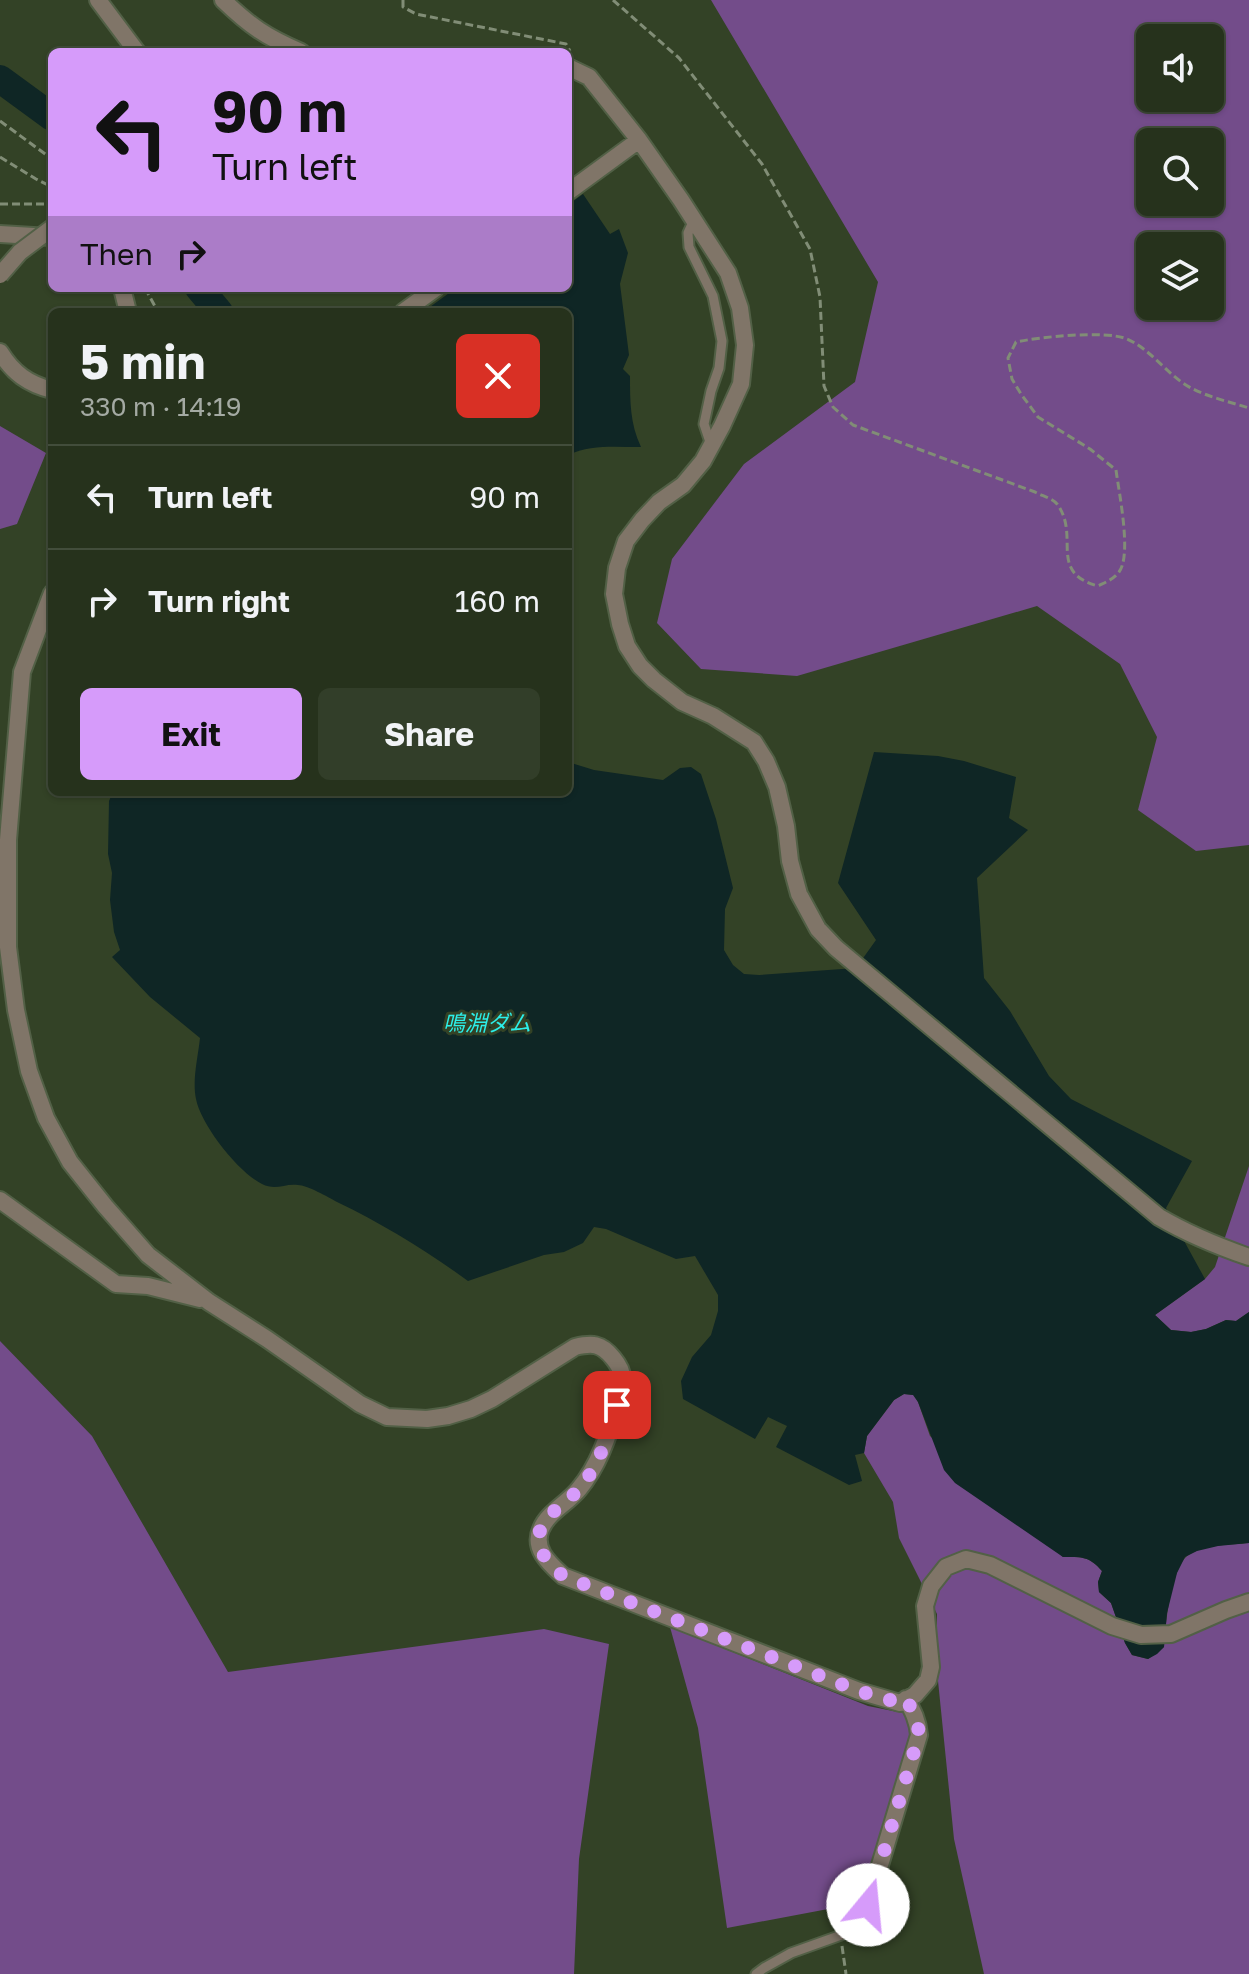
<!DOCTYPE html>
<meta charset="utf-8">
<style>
:root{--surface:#26321c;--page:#323e29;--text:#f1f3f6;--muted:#a4aaa3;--line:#424d3b;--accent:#d69bfa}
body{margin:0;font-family:"Golos Text","Noto Sans JP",sans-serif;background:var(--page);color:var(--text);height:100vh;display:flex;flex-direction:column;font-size:30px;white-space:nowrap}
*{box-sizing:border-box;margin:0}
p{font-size:26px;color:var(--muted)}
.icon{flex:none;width:44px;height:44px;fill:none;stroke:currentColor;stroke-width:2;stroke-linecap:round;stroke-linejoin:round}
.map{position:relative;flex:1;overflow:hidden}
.sheet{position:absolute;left:48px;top:308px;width:524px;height:488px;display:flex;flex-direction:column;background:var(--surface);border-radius:12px;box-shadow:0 2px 6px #0004,0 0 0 2px var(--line)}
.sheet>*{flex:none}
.guide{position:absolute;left:48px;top:48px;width:524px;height:244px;border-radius:12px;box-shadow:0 2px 6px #0004,0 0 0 2px var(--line);background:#d69bfa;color:#111;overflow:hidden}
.controls{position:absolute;left:1136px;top:24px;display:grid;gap:16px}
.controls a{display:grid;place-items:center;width:88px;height:88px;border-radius:12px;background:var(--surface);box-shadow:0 2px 6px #0004,0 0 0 2px var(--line);font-size:40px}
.pin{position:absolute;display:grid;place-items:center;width:68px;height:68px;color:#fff;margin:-34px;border-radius:16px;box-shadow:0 4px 12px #0006}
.me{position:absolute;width:88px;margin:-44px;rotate:17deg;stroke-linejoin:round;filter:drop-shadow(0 0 6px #0008)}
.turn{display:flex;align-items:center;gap:28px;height:168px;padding:0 32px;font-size:36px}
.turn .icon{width:104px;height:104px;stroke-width:2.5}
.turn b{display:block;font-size:56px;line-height:68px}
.then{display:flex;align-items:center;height:76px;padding:0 32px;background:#0003;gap:16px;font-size:30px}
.round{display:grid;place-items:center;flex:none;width:84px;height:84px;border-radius:12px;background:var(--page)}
.headline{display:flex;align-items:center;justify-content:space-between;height:136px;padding:0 32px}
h1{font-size:48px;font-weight:700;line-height:60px}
.cta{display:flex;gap:16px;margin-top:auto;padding:16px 32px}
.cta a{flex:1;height:92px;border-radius:12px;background:var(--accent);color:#111;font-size:32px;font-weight:700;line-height:92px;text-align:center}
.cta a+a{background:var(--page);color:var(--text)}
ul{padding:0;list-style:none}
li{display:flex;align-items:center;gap:24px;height:104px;padding:0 32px;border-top:2px solid var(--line)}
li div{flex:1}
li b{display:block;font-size:30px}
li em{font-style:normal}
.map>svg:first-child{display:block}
</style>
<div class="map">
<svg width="1249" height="1974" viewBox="0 0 1249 1974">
<rect width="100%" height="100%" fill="#334226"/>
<path fill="#734c8a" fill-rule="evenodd" d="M711,0H1249V845L1196,851L1138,810L1157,737L1120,664L1037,606L797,676L701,669L657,623L672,559L744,464L855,382L878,282ZM1150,38H1210V98H1150ZM1210,142V202H1150V142ZM1150,246H1210V306H1150Z
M0,426L46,453L17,524L0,529Z
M1249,1166V1312L1236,1321L1226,1320L1206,1329L1191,1332L1171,1330L1155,1315L1205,1279L1215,1267Z
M0,1341L92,1436L228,1672L544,1629L609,1644L579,1859L574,1974H0Z
M904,1394L914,1395L918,1402L930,1436L1063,1557C1082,1557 1089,1556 1102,1571L1098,1582L1099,1592L1111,1603L1125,1643L1132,1655L1148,1659L1164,1647C1165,1626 1171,1569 1187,1556C1203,1544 1230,1545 1249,1543V1974H984L954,1839L936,1661L937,1614L899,1538L893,1502L864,1453L867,1436L894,1400Z
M670,1627L868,1706L908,1714L913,1726L910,1745L860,1903L727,1928L698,1728Z"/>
<path fill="#0f2625" d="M583,194L610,234L619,229L628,253L620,284L629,355L623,369L630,376C630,401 630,424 641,447C616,447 591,444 568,455V312H423L456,288H568V205Z
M874,752L938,756L964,761L1016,777L1009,818L1028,830L977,878L984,978L1010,1011L1049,1076L1071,1099L1192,1161L1166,1208L1205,1279L1155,1315L1171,1330L1191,1332L1206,1329L1226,1320L1236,1321L1249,1312V1543L1218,1546L1197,1551L1185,1557L1177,1573L1167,1613L1164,1647L1157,1654L1148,1659L1132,1655L1125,1643L1111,1603L1099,1592L1098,1582L1102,1571C1089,1556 1082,1557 1063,1557L955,1483L944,1470L918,1402L913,1395L904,1394L894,1400L867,1436L864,1453L855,1455L862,1481L849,1485L776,1447L787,1426L768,1417L755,1439L683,1399L681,1381L692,1357L711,1335L718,1311V1295L695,1256L676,1259L606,1229L594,1227L583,1243L564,1252L544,1255L468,1281C427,1251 383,1224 337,1202C328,1197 307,1185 298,1185C285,1183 276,1191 262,1184C238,1172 201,1125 196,1099C192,1080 198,1057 200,1038L150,997L112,957L120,950L114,932L110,900L112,873L108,854L109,801L113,792H568V762L594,770L663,780L680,768L691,767L701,774L716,819L733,888L725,909L724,950L733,965L744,974L759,975L856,968L876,940L838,883Z"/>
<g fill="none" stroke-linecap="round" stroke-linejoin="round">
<path stroke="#0f2625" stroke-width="28" d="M0,79L52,117
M199,288L219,312"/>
<g stroke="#526046" stroke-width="13">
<path id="service" d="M694,220L688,233L689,247L713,296L722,341L719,368L711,391L704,424L711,445
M756,1974L764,1968L791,1953L847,1933L859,1923L868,1905"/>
</g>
<g stroke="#526046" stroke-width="20">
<path id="minor" d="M98,0L137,52
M223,0C250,26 266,37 301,52
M568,67L589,77L639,140L681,200L728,273L740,308L745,345L741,384L722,426L703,461L683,485L659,502L642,520L626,541L617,568L614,594L620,624L627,646L640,666L654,680L682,702L713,716L754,742L766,761L777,787L786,826L790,861L799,894L818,929L836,948L1159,1217C1188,1234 1217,1246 1249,1257
M568,192L639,140
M0,234L50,237
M122,288L128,312
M403,312L436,288
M0,352C13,373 28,384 52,390
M52,593L22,672L8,840V947L16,1010L29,1071L46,1118L70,1162L105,1206L148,1255L209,1302L267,1339L360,1404L387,1417L427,1419L448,1416L471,1409L492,1399L575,1347C592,1343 601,1343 613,1358C618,1364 623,1373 622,1380C622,1386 620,1393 618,1399C611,1430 600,1464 579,1489C568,1503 548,1512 541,1529C532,1549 550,1564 563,1576L859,1691L900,1703L915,1695L928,1680L931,1667L925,1606L931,1586L946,1567L966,1559L990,1565L1112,1626L1141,1635L1171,1634L1226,1610L1249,1602
M0,1200L116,1284L148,1286L200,1299
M868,1905L919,1735C918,1721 913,1711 906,1699"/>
</g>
<path stroke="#818d76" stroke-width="3" stroke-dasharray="8 4" stroke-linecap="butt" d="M403,0V7L416,14L566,44L570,51
M613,0L679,58L762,164L810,249L820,297L824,386L833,407L853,425L1035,492C1042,496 1052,498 1057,504C1081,536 1047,572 1098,586C1106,582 1114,579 1119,572C1132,555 1119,493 1116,470L1090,449L1038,417L1021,394L1012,379L1008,358L1016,342C1039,337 1106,330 1127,339C1152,350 1167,375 1191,388C1208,397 1230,402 1249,408
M0,121L52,159
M0,157L36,179L52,187
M0,204H52
M145,288L158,312
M836,1899L839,1923
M842,1946L846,1974"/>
<use href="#service" stroke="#807568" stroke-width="9"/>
<use href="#minor" stroke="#807568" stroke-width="16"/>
<g stroke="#526046" stroke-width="20" stroke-linecap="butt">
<path id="minor-bridge" d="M0,275L20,252L52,228"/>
</g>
<use href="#minor-bridge" stroke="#807568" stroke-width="16"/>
</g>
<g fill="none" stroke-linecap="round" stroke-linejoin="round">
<path stroke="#d69bfa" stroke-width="14" stroke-dasharray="0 25.2" d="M617,1405C608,1434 600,1465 579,1489C567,1503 542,1515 539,1535C537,1553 550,1564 563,1576L859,1691L900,1703L906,1699C913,1711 918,1721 919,1735L868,1905"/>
</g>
<g text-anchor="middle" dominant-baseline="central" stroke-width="6" stroke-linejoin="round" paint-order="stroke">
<g font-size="22" font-style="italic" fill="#2cefe9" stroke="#334226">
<text x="487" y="1022">鳴淵ダム</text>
</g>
</g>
</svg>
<div class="controls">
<a><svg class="icon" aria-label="sound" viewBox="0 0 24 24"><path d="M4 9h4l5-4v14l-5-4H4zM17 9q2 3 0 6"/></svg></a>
<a><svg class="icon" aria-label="search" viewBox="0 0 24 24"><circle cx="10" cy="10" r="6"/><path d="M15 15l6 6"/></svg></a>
<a><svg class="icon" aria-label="layers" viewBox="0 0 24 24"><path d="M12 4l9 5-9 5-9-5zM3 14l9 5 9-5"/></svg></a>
</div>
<div class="pin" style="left:617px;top:1405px;background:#d93025"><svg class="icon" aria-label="arrive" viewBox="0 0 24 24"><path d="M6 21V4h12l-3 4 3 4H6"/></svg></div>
<svg class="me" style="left:868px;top:1905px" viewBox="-20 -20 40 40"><circle r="19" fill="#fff"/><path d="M0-13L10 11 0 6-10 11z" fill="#d69bfa"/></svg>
<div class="guide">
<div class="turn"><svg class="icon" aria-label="left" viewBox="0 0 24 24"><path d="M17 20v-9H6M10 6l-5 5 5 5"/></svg><div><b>90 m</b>Turn left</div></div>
<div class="then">Then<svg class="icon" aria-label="right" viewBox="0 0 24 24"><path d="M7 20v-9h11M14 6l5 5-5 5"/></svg></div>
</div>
<section class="sheet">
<div class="headline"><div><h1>5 min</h1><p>330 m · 14:19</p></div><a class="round" style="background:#d93025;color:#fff"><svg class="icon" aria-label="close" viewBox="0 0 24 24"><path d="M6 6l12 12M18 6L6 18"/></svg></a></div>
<ul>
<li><svg class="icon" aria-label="left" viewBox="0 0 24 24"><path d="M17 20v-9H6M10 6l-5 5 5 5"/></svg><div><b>Turn left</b></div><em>90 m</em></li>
<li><svg class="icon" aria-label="right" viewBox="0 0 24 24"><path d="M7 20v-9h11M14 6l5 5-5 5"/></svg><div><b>Turn right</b></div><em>160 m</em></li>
</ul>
<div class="cta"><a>Exit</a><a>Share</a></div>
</section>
</div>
